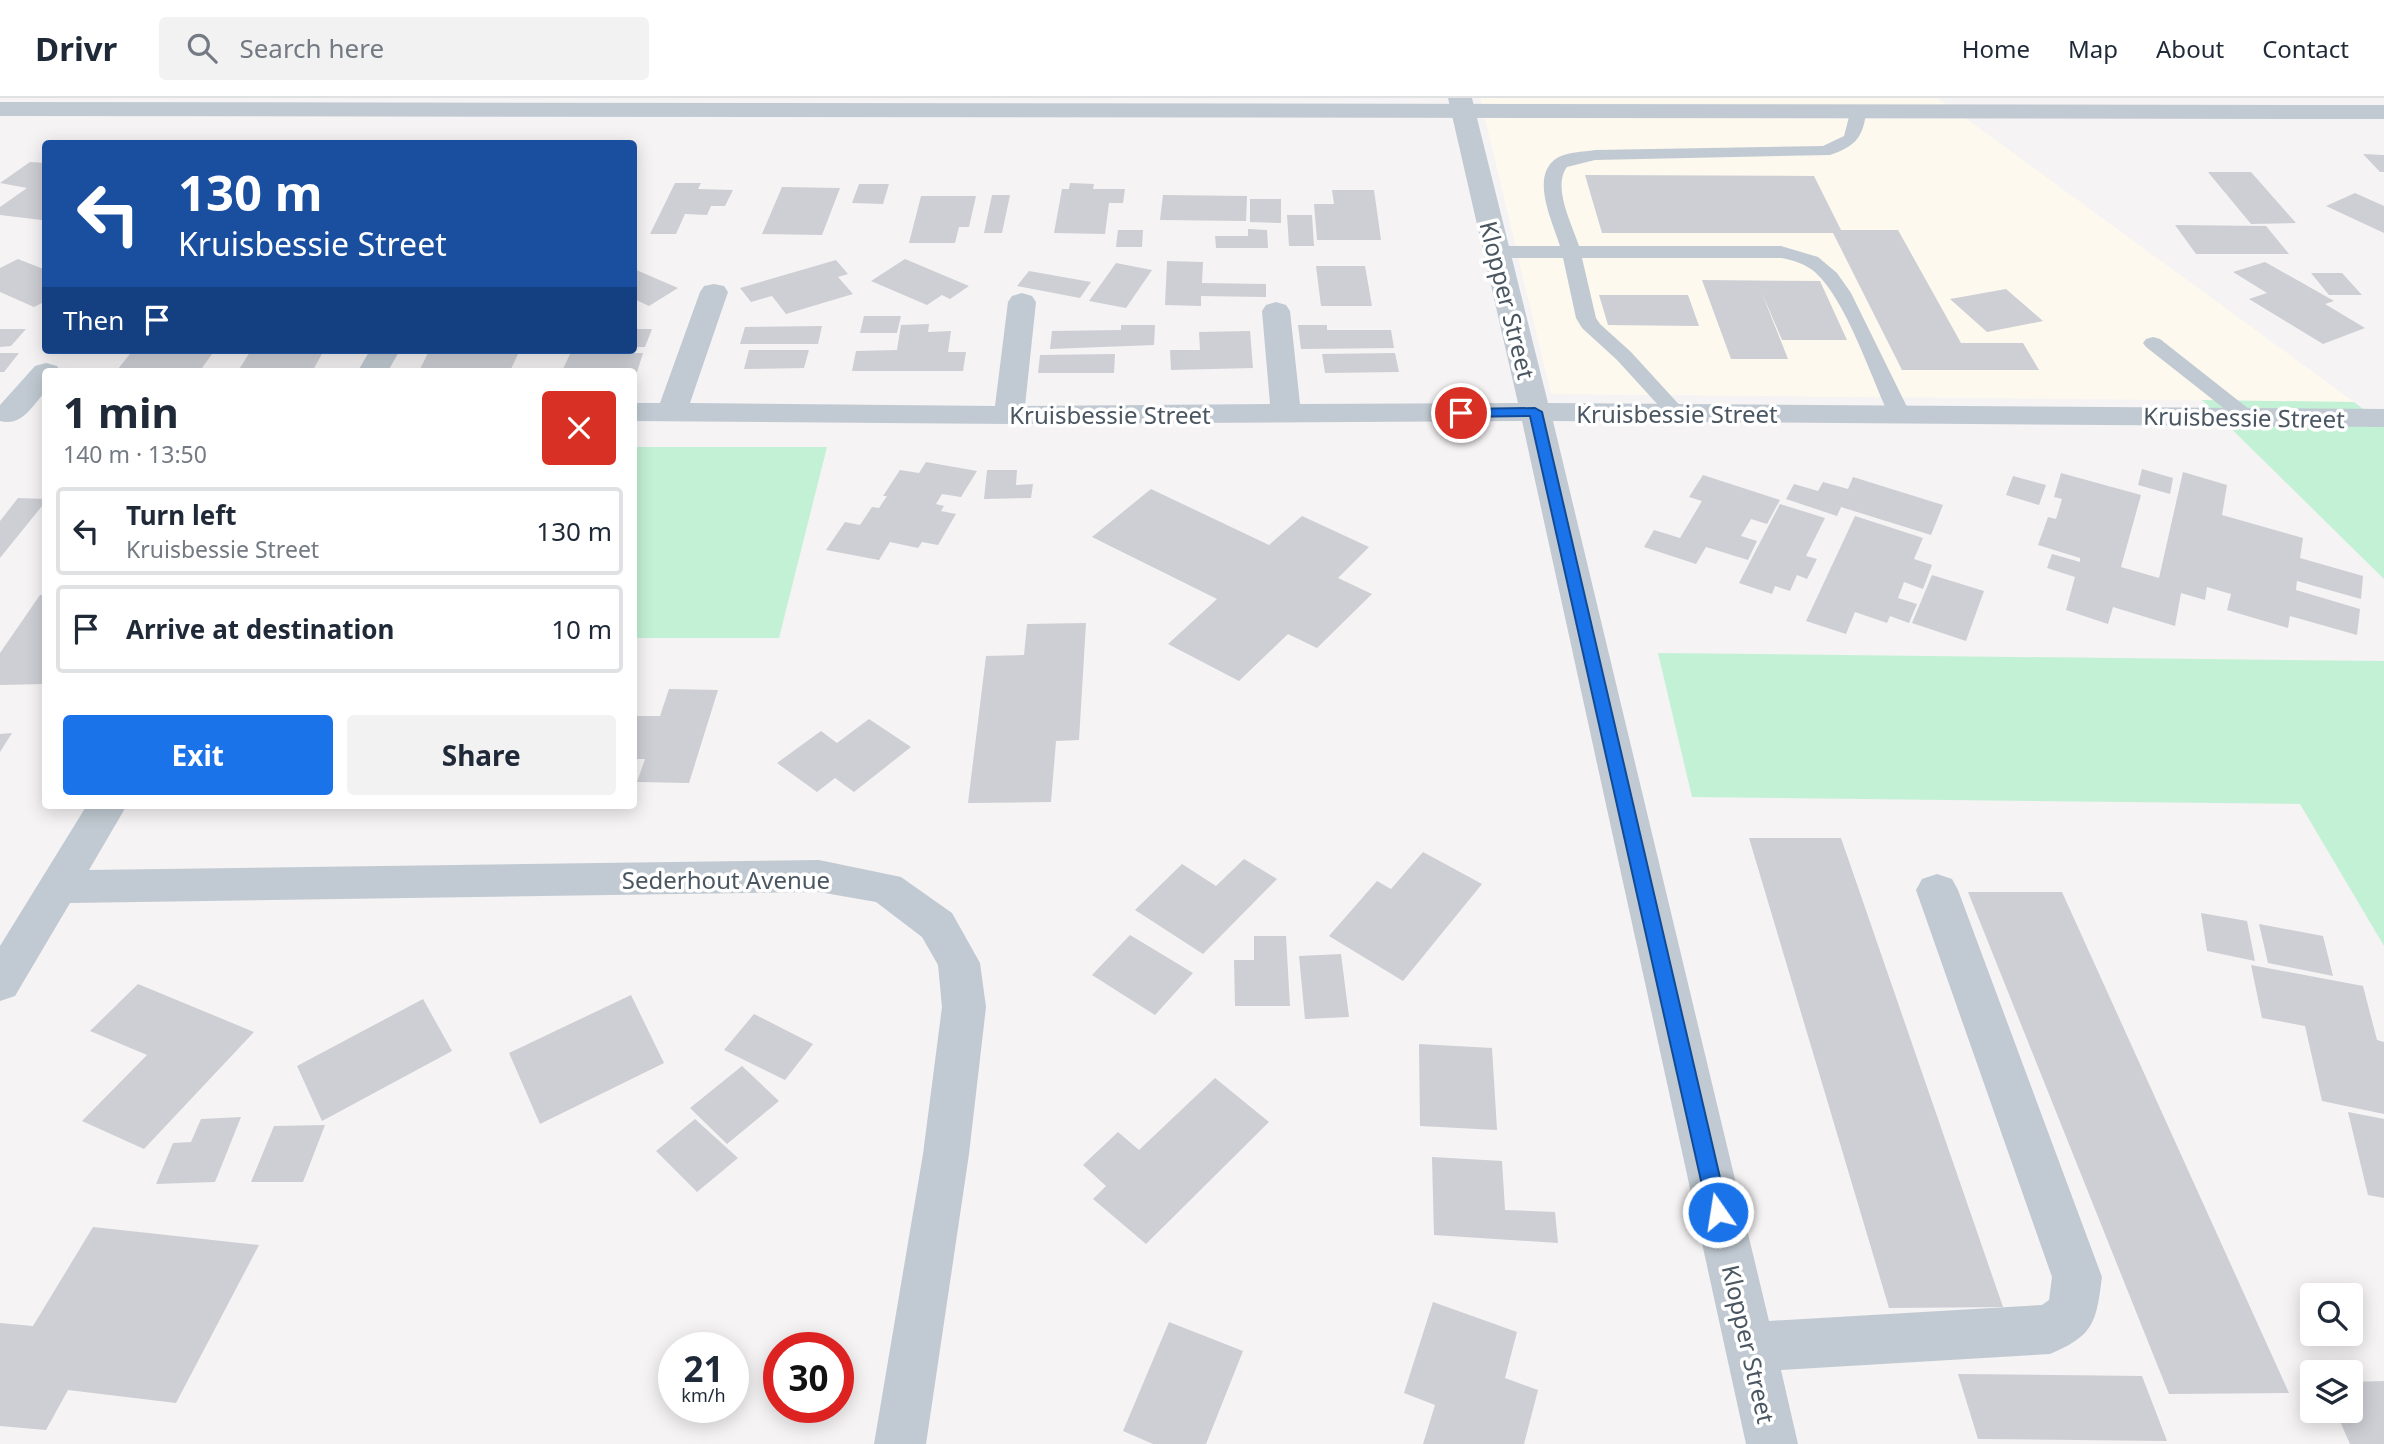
<!DOCTYPE html>
<meta charset="utf-8">
<style>
:root{--surface:#fff;--page:#f2f2f3;--text:#1f2937;--muted:#747a83;--line:#e0e1e3;--accent:#1a73e8}
body{margin:0;font-family:"Noto Sans",sans-serif;background:var(--page);color:var(--text);height:100vh;display:flex;flex-direction:column;font-size:26px;white-space:nowrap}
*{box-sizing:border-box;margin:0}
p{font-size:23px;color:var(--muted)}
.icon{flex:none;width:38px;height:38px;fill:none;stroke:currentColor;stroke-width:2;stroke-linecap:round;stroke-linejoin:round}
.map{position:relative;flex:1;overflow:hidden}
.details{position:absolute;left:42px;top:270px;width:595px;height:441px;display:flex;flex-direction:column;background:var(--surface);border-radius:7px;box-shadow:0 4px 18px #0003}
.details>*{flex:none}
.hud{position:absolute;left:42px;top:42px;width:595px;height:214px;border-radius:7px;box-shadow:0 4px 18px #0003;background:#1a4fa0;color:#fff;overflow:hidden}
.controls{position:absolute;left:2300px;top:1185px;display:grid;gap:14px}
.controls a{display:grid;place-items:center;width:63px;height:63px;border-radius:7px;background:var(--surface);box-shadow:0 4px 18px #0003;font-size:35px}
.speed{position:absolute;left:658px;top:1234px;display:flex;gap:14px;font-size:35px;font-weight:700;text-align:center}
.speed>*{display:grid;place-content:center;width:91px;height:91px;border-radius:50%;background:var(--surface);box-shadow:0 4px 18px #0003;line-height:1}
.speed small{font-size:18px;font-weight:400}
.speed .limit{border:10px solid #d22;background:#fff;color:#111}
.pin{position:absolute;display:grid;place-items:center;width:60px;height:60px;color:#fff;margin:-30px;border:4px solid #fff;border-radius:50%;box-shadow:0 2px 7px #0007}
.me{position:absolute;width:77px;margin:-38px;rotate:347deg;stroke-linejoin:round;filter:drop-shadow(0 0 5px #0008)}
.turn{display:flex;align-items:center;gap:24px;height:147px;padding:0 21px;font-size:32px}
.turn .icon{width:91px;height:91px;stroke-width:2.5}
.turn b{display:block;font-size:49px;line-height:60px}
.then{display:flex;align-items:center;height:66px;padding:0 21px;background:#0003;gap:14px;font-size:26px}
.round{display:grid;place-items:center;flex:none;width:74px;height:74px;border-radius:7px;background:var(--page)}
.summary{display:flex;align-items:center;justify-content:space-between;height:119px;padding:0 21px}
h1{font-size:42px;font-weight:700;line-height:52px}
.action{display:flex;gap:14px;margin-top:auto;padding:14px 21px}
.action a{flex:1;height:80px;border-radius:7px;background:var(--accent);color:#fff;font-size:28px;font-weight:700;line-height:80px;text-align:center}
.action a+a{background:var(--page);color:var(--text)}
ul{padding:0;list-style:none}
li{display:flex;align-items:center;gap:21px;height:88px;margin:0 14px 10px;padding:0 7px;border:4px solid var(--line);border-radius:7px}
li div{flex:1}
li b{display:block;font-size:26px}
li em{font-style:normal}
header{display:flex;align-items:center;gap:42px;box-sizing:border-box;height:98px;padding:0 35px;background:var(--surface);border-bottom:2px solid var(--line)}
header strong{font-size:33px}
nav{display:flex;gap:38px;margin-inline-start:auto;font-size:24px}
.search{width:490px;height:63px;background:var(--page);display:flex;align-items:center;gap:18px;box-sizing:border-box;padding:0 24px;border-radius:7px;color:var(--muted);font-size:26px}
.map>svg:first-child{display:block}
</style>
<header>
<strong>Drivr</strong>
<div class="search"><svg class="icon" aria-label="search" viewBox="0 0 24 24"><circle cx="10" cy="10" r="6"/><path d="M15 15l6 6"/></svg>Search here</div>
<nav><a>Home</a><a>Map</a><a>About</a><a>Contact</a></nav>
</header>
<div class="map">
<svg width="2384" height="1346" viewBox="0 0 2384 1346">
<rect width="100%" height="100%" fill="#f5f3f3"/>
<path fill="#fdf9ef" d="M1480,0H1938L2354,304L1551,296Z"/>
<path fill="#c3f1d5" d="M2202,302L2354,304L2384,327V481Z
M634,349H827L779,540H634Z
M1658,555L2384,563V848L2300,706L1692,699Z"/>
<path fill="#cdcfd5" d="M2363,56L2384,57V74H2380Z
M30,64L46,65V119L42,122L0,117V109L27,90L0,85Z
M2208,74H2251L2296,125L2251,126Z
M1585,77L1814,78L1841,132H1898L1961,245H2023L2039,272H1902L1833,135H1602Z
M675,85H701L698,91L733,92L725,108H711L707,117L685,116L676,136H650Z
M1070,85L1094,86L1093,91H1125L1123,105H1109L1105,136L1054,135L1062,91H1069Z
M859,86H889L883,106L852,105Z
M782,89L840,90L822,137L762,136Z
M1332,92H1374L1381,142H1317L1314,106H1334Z
M2355,95L2384,108V135L2326,108Z
M992,97H1010L1002,135H984Z
M1163,97L1247,98L1246,123L1160,122Z
M921,98H976L969,129H959L955,145H909Z
M1250,101H1281V125L1250,124Z
M1287,117H1312L1314,148H1289Z
M2175,127L2266,128L2289,156H2196Z
M1248,131L1267,132L1268,150H1216L1215,138H1248Z
M1118,132H1143L1142,149H1116Z
M18,161L46,172V203L34,209L0,194V170Z
M905,161L969,188L950,201L942,197L927,207L871,183Z
M836,162L848,176L838,179L853,196L786,216L772,198L751,204L740,190Z
M1167,163L1203,164L1202,185L1266,186V199L1201,198V208L1165,207Z
M2265,164L2334,203L2325,206L2365,230L2323,246L2249,201L2267,195L2233,174Z
M1116,165L1152,172L1126,210L1089,203Z
M1316,168H1365L1372,208H1321Z
M634,171L678,190L649,208L634,201Z
M1029,173L1091,184L1080,200L1017,188Z
M2311,175H2342L2362,197H2329Z
M1702,182L1820,183L1847,242H1782L1761,193L1788,261H1731Z
M2006,191L2043,223L1987,234L1950,201Z
M1599,197H1688L1699,228L1608,227Z
M864,218H901L897,235H860Z
M929,226L928,234L951,233L948,254H966L963,273H852L856,253L897,252L901,227Z
M1121,227H1155L1154,247L1050,251L1052,233L1121,232Z
M1298,227H1327V232H1391L1394,250L1301,251Z
M822,228L818,246H740L745,229Z
M0,231H26L11,248L0,249Z
M634,231H652L645,249H634Z
M1250,233L1253,270L1171,272L1170,252H1200L1199,234Z
M133,252H215L202,270L118,271Z
M441,252H493L492,254H519L511,271H420L428,255H440Z
M749,252H809L804,270L744,271Z
M250,254H323L313,272L238,273Z
M0,255H19L4,274H0Z
M643,255L637,274L562,273L570,256Z
M1395,255L1399,274L1325,275L1322,256Z
M1115,256L1114,275H1038L1040,257Z
M926,364L977,373L961,399L942,396L936,406L944,408L941,413L956,416L938,447L922,444L918,450L890,444L879,462L826,452L845,424L860,427L872,409L879,410L887,398H883L900,372L919,375Z
M2142,371L2173,380L2170,396L2138,387Z
M987,372H1017L1016,387L1033,386L1031,400L984,401Z
M2183,374L2227,387L2222,417L2303,440L2300,460L2363,478L2361,501L2297,483L2296,492L2360,511L2357,537L2290,518L2288,530L2227,512L2231,496L2207,489L2205,502L2181,495L2175,528L2113,509L2108,526L2066,512L2075,479L2047,470L2052,456L2080,464V460L2038,447L2048,419L2056,421L2062,401L2054,399L2061,375L2141,397L2121,469L2159,480Z
M1703,377L1780,402L1767,426L1751,421L1741,438L1757,443L1748,462L1706,449L1696,466L1644,449L1654,432L1680,440L1702,403L1689,399Z
M2013,378L2046,387L2039,407L2006,397Z
M1853,379L1943,407L1931,437L1841,409L1837,418L1786,401L1794,386L1818,393L1823,384L1848,391Z
M1151,391L1269,447L1302,418L1369,449L1338,480L1372,496L1317,550L1288,536L1239,583L1168,546L1217,501L1092,439Z
M18,400L46,401V403L0,460V423Z
M1780,406L1825,420L1806,458L1817,461L1807,481L1797,477L1790,493L1775,488L1772,496L1739,485Z
M1855,418L1923,440L1914,461L1932,467L1923,491L1904,484L1898,500L1917,506L1909,525L1890,518L1887,525L1855,514L1846,536L1806,523Z
M1932,477L1984,493L1966,543L1912,525Z
M40,497H46V586L0,587V555Z
M1086,525L1079,642L1056,643L1051,704L968,705L986,558L1024,557L1027,526Z
M669,591L718,592L689,685L637,684L645,661H634V618H660Z
M869,621L911,649L854,694L835,680L817,694L777,665L821,633L837,645Z
M12,635L0,654V636Z
M1749,740H1841L2003,1209L1889,1210Z
M1423,754L1482,786L1403,883L1329,838L1377,783L1391,791Z
M1244,761L1277,781L1203,856L1135,812L1182,766L1216,788Z
M1968,794H2062L2289,1295L2169,1296Z
M2201,815L2247,823L2255,863L2207,853Z
M2259,826L2323,838L2333,878L2268,865Z
M1130,837L1193,875L1155,917L1092,877Z
M1254,838H1286L1290,908H1235L1234,862H1254Z
M1341,856L1349,919L1305,921L1299,858Z
M2251,867L2363,888L2377,942L2384,944V1016L2322,1003L2305,928L2262,920Z
M138,886L254,934L144,1051L82,1023L147,957L90,933Z
M631,897L664,965L540,1026L509,955Z
M423,901L452,953L322,1023L297,968Z
M754,916L813,946L785,982L724,952Z
M1419,946L1492,950L1497,1032L1420,1028Z
M742,968L779,1003L727,1046L690,1010Z
M1215,980L1269,1024L1146,1146L1093,1101L1106,1088L1083,1067L1118,1034L1139,1052Z
M2348,1014L2384,1021V1100L2368,1097Z
M241,1019L215,1084L156,1086L173,1045L191,1044L201,1021Z
M695,1021L738,1060L697,1094L656,1053Z
M325,1027L303,1084H251L274,1028Z
M1432,1059L1502,1063L1505,1112L1555,1114L1558,1145L1434,1137Z
M93,1129L259,1147L176,1305L68,1292L46,1332L0,1328V1225L33,1228Z
M1433,1204L1517,1234L1505,1280L1538,1292L1524,1346H1423L1435,1307L1404,1295Z
M1169,1224L1243,1253L1206,1346H1153L1123,1333Z
M1958,1276L2142,1278L2167,1343L1978,1341Z
M2384,1283V1346H2350L2335,1312H2350V1284Z"/>
<g fill="none" stroke-linecap="round" stroke-linejoin="round">
<path fill="#c1cad2" fill-rule="evenodd" d="M1858,10L1866,15C1863,40 1854,49 1830,57L1595,62L1567,69C1552,89 1572,126 1579,148H1781L1818,159L1837,175L1851,195L1910,315L1906,319H1892L1888,315C1870,276 1846,203 1816,175C1806,166 1793,162 1781,160H1582L1596,220L1600,226L1631,254L1684,312L1688,316L1684,320H1670L1617,262L1582,230L1576,220L1563,160H1496L1487,154L1496,148H1560C1553,124 1529,78 1557,60C1567,54 1583,54 1595,52L1823,48L1844,38L1850,15Z
M2153,239L2160,241L2254,315L2258,319L2254,323H2240L2146,249L2143,245L2146,241Z"/>
<path fill="#c1cad2" fill-rule="evenodd" d="M1448,0H1472L1548,305L2384,311V329L1553,323L1769,1223L2042,1207L2049,1202L2052,1179L1916,792L1922,781L1937,776L1952,781L1958,792L2102,1179C2096,1224 2095,1237 2050,1256L1781,1272L1798,1346H1746L1522,323L1009,326L634,323V305H660L700,194L704,188L714,186L724,188L728,194L690,305L995,308L1008,204L1012,198L1022,195L1032,198L1036,204L1025,308L1270,306L1262,213L1266,207L1276,204L1286,207L1290,213L1300,306L1518,305Z
M370,252H400L388,273H358Z
M46,265L57,268L60,273H46V293C32,308 22,329 0,323V307L35,268Z
M87,707H127L89,772L819,762L901,779L952,815L980,865L986,909L969,1056L926,1346H874L923,1056L942,909L938,867L922,839L876,804L819,794L70,805L15,898L0,903V848Z"/>
<path fill="#c1cad2" fill-rule="evenodd" d="M0,4L2384,7V21L0,18Z"/>
</g>
<path fill="#1a73e8" stroke="#114b97" stroke-width="2" d="M1535,310L1542,314L1728,1114L1725,1120L1718,1123L1711,1120L1708,1114L1530,318L1461,319L1455,315L1461,311Z"/>
<g text-anchor="middle" dominant-baseline="central" stroke-width="7" stroke-linejoin="round" paint-order="stroke">
<g font-size="24" fill="#4a5661" stroke="#fff">
<text transform="translate(1508 202) rotate(76)">Klopper Street</text>
<text x="1677" y="315">Kruisbessie Street</text>
<text x="1110" y="316">Kruisbessie Street</text>
<text transform="translate(2244 319) rotate(1)">Kruisbessie Street</text>
<text x="726" y="781">Sederhout Avenue</text>
<text transform="translate(1749 1246) rotate(77)">Klopper Street</text>
</g>
</g>
</svg>
<div class="controls">
<a><svg class="icon" aria-label="search" viewBox="0 0 24 24"><circle cx="10" cy="10" r="6"/><path d="M15 15l6 6"/></svg></a>
<a><svg class="icon" aria-label="layers" viewBox="0 0 24 24"><path d="M12 4l9 5-9 5-9-5zM3 14l9 5 9-5"/></svg></a>
</div>
<div class="speed"><div>21<small>km/h</small></div><div class="limit">30</div></div>
<div class="pin" style="left:1461px;top:315px;background:#d93025"><svg class="icon" aria-label="arrive" viewBox="0 0 24 24"><path d="M6 21V4h12l-3 4 3 4H6"/></svg></div>
<svg class="me" style="left:1718px;top:1114px" viewBox="-20 -20 40 40"><circle r="17" fill="#1a73e8" stroke="#fff" stroke-width="3"/><path d="M0-11L8 9 0 5-8 9z" fill="#fff"/></svg>
<div class="hud">
<div class="turn"><svg class="icon" aria-label="left" viewBox="0 0 24 24"><path d="M17 20v-9H6M10 6l-5 5 5 5"/></svg><div><b>130 m</b>Kruisbessie Street</div></div>
<div class="then">Then<svg class="icon" aria-label="arrive" viewBox="0 0 24 24"><path d="M6 21V4h12l-3 4 3 4H6"/></svg></div>
</div>
<section class="details">
<div class="summary"><div><h1>1 min</h1><p>140 m · 13:50</p></div><a class="round" style="background:#d93025;color:#fff"><svg class="icon" aria-label="close" viewBox="0 0 24 24"><path d="M6 6l12 12M18 6L6 18"/></svg></a></div>
<ul>
<li><svg class="icon" aria-label="left" viewBox="0 0 24 24"><path d="M17 20v-9H6M10 6l-5 5 5 5"/></svg><div><b>Turn left</b><p>Kruisbessie Street</p></div><em>130 m</em></li>
<li><svg class="icon" aria-label="arrive" viewBox="0 0 24 24"><path d="M6 21V4h12l-3 4 3 4H6"/></svg><div><b>Arrive at destination</b></div><em>10 m</em></li>
</ul>
<div class="action"><a>Exit</a><a>Share</a></div>
</section>
</div>
